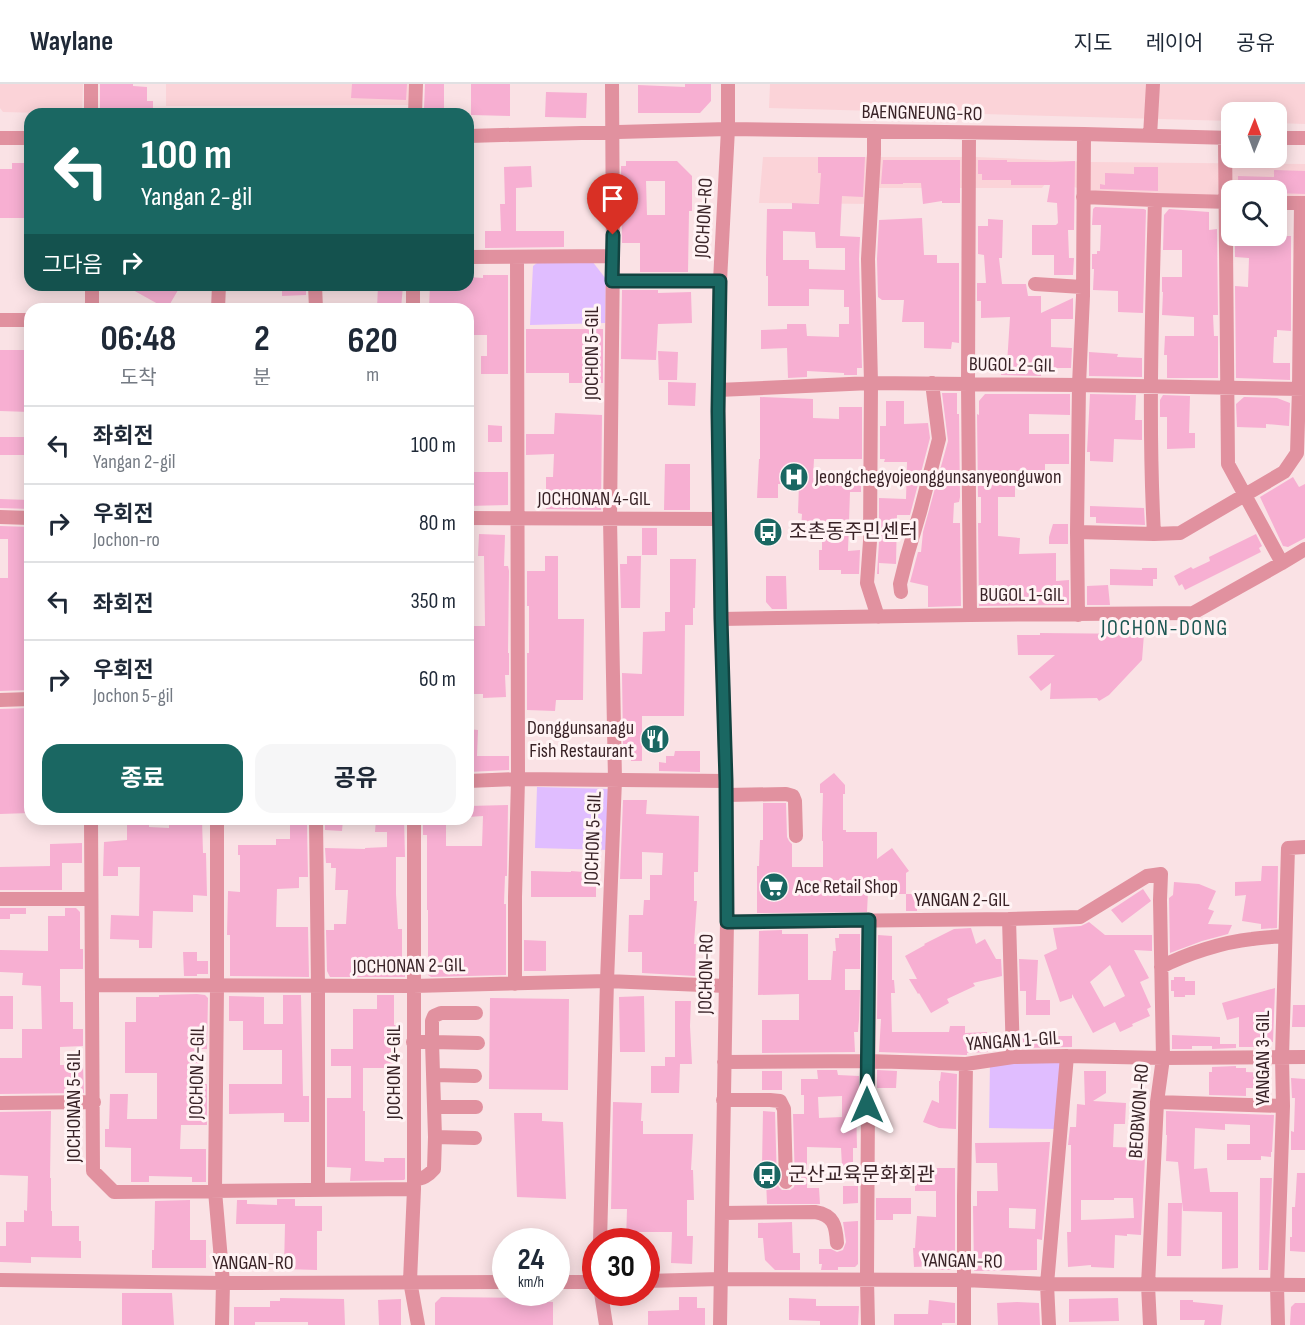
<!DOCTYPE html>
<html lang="ko">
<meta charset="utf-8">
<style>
:root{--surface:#fff;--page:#f6f6f7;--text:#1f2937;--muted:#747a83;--line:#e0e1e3;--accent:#1a6762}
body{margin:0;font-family:"Sofia Sans Condensed","Noto Sans KR",sans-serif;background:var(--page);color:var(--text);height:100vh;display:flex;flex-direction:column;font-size:22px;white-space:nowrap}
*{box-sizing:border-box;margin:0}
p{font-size:20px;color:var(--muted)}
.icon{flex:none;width:33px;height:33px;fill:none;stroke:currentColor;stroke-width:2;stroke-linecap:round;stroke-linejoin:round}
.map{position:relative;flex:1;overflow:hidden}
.panel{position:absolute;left:24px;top:219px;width:450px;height:522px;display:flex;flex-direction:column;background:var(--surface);border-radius:18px;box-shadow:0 3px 15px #0003}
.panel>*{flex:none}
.banner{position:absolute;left:24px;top:24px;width:450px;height:183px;border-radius:18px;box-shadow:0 3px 15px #0003;background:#1a6762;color:#fff;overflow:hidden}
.needle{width:39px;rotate:1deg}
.buttons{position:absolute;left:1221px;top:18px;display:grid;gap:12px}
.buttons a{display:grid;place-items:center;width:66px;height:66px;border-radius:12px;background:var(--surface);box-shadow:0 3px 15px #0003;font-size:30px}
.speed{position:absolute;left:492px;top:1144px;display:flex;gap:12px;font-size:30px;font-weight:700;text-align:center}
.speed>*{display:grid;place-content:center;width:78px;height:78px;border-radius:50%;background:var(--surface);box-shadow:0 3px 15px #0003;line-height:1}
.speed small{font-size:15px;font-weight:400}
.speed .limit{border:9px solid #d22;background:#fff;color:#111}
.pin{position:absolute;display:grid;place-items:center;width:51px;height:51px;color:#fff;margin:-62px -26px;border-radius:50% 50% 50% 0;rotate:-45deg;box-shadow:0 0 6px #0007}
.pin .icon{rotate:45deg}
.me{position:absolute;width:66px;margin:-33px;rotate:0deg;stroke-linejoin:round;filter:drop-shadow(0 0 4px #0008)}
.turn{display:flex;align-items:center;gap:21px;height:126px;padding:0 18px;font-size:27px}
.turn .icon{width:78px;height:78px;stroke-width:2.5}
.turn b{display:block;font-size:42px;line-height:51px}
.then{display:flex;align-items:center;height:57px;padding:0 18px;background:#0003;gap:12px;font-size:22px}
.eta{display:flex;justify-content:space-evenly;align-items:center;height:102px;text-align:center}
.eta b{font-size:36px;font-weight:700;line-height:42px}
.primary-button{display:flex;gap:12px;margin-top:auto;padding:12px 18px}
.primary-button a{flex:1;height:69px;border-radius:18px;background:var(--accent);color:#fff;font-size:24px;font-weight:700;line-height:69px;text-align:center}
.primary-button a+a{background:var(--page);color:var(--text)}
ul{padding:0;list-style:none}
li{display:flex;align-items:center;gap:18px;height:78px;padding:0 18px;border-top:2px solid var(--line)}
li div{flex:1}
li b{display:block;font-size:22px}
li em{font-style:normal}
header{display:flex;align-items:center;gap:36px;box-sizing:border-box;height:84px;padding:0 30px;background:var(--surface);border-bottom:2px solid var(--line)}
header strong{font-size:28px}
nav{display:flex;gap:33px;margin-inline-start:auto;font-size:21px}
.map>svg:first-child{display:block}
</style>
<header>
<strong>Waylane</strong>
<nav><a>지도</a><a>레이어</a><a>공유</a></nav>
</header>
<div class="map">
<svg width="1305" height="1241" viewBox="0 0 1305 1241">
<rect width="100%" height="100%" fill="#fae2e5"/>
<path fill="#fbd3d8" d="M0,0H83L82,30L3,28L0,24Z
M166,0H421V21L166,22Z
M770,0H1305V40L1277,39L1276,28H1232L1231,37L769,24Z
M763,73H976L1092,78L1305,80V115L1277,114L1276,106H1232L1231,113L1090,108L1049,95L1042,104H877V120L759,119Z"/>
<path fill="#e0bdff" d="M541,176L592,177L606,195L605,239L530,241L533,182Z
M537,703L612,705L610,766L535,764Z
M990,977L1061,978L1060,1045L989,1044Z"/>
<path fill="#f7afd2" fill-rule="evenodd" d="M100,0H133V2L147,3V17H153V28L100,26Z
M352,0H407L406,16L351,14Z
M425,0H444V26L424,25Z
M471,0H510V32L471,31Z
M685,0H711V17L700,29H638V1L685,3Z
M546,8L587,9L586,34L545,33Z
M818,73H865L863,113L842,112L840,152L860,153L859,175L862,284H857V291H844V289L807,287V293L788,294L787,264L761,265V246L787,245V240H806L807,252L839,253V240H849V223H844V206L809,205V222H768V192H766V176L767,125H792V119L819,120L821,89H818ZM783,147L815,148L816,164H845V186L809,185V176H783Z
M883,76H960V119H942V117L923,120L921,99H903V100H881Z
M978,76H1007V78H1053L1075,77L1074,146H1068L1069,174H1074L1073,191H1054V171H1032V141H1056L1058,139L1057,119L1047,118L1050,101H1011V96H982V90H978Z
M626,77H677L692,92V127H689L688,188H640V159H622L621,82H626ZM646,97H665V131H647Z
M12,79H25V105H30V134H0V85H12Z
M531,82L532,103L516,104V147H564V163L485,164V147H501L500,120H505L504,83Z
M1134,83H1158V107L1100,105V100L1105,101V89L1134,90Z
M1274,86L1305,87V110L1276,109V106H1238V92L1274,93Z
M1095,123L1144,125L1146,126L1143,229L1118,228V207L1093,206L1094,185H1092V170H1097V167H1100L1101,141H1092L1093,125Z
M1169,125L1209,128V146L1217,145L1218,231H1213L1214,252H1218V294H1167V271H1164L1165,252H1194V233L1162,231L1163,208H1162V193H1182V166H1163L1164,131Z
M922,134L924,171H937V179H959V259L952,258L951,265L924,264V238H902L904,216H882L878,213L877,175L879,136Z
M988,135L1003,136L1002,174H999L1002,200H1026L1028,212H1041V229L1073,214V235H1051V263L1072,264L1071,284H1047V287H1041V292L1001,291L1002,280H1007L1010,233L981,234V217H977V199H986L984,171L978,170V142H988Z
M1235,152L1270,153V152H1291V247L1277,246V253H1274L1273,278L1274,279H1290V296L1236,294L1235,202L1248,203L1249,174L1235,173Z
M483,191H508V290H481V272H487V251H468V225H429L430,201H468V193L483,194Z
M124,201H181L167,225Z
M282,201H306V211L282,212Z
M378,201H403L401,225H377Z
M622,206H658V209L691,208L692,239L658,240L656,276L621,275Z
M526,245H603V299H569V289H526Z
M0,266H30V328L0,327Z
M658,267L678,268L677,296H659Z
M1089,268L1118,270L1117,273L1142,274V293L1089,292Z
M668,298L696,299L695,322L668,321Z
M942,309H957V330H959L960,413L959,418L954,419L953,439H960L961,522L928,523V502L910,498L918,468H921L923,448L948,357Z
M985,310H1070V331L1029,330V350H1069V380H1045V399H1015V413H998V452L1020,454L1019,470L1056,469V497L1069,496V521L979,522L978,439H981V413H978L977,330L979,331V317Z
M1090,310L1136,311L1135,336H1142V356L1114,355L1113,378L1090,377V368H1087Z
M1163,311L1190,312L1189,349H1195V364L1167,365V333H1160V316Z
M760,313L813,315V334L839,335V323H862V375H814L813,394L861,395V408H850L848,467L860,466L859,490H841V486H819V466H822V447L801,446L802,430L798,429L799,400H778V414H757L759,375H760Z
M1244,313L1277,314L1290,319L1289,342L1266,340V344L1237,343L1236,320Z
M886,317H904V340L928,339L930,354L910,431H897L896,480L879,479V490H877L879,458V414L906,415L907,378H884L885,375H880V342H886Z
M555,329L602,331L601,426L546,425V393H553L554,370L526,371V350H554Z
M488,341L502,342V358H488Z
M0,353H30V371H0Z
M665,380H690V426H664Z
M468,388H508V421L468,422Z
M1293,393L1299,403L1305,400V454L1288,463L1283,462L1260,413Z
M0,415L30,416V425L0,424Z
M1090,422L1144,424L1145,441L1096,439V433H1090Z
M1053,440H1068V460H1049V453Z
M0,442L30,443V606L0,607V494H8V455H0Z
M642,444H657V471H642Z
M479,450L505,451L504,482H508L509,487L508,569H509V591H505L506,613L483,614V610H468V542H485L484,472H478Z
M1256,450L1262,462L1259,464L1261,468L1185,506L1182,500L1179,502L1174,492L1191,483L1193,485L1210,477L1209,473Z
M545,472H558V535H584L583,616H556L555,627L527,626V569H529V522H527V487H545Z
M627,472H641L640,524H621L620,480H627Z
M670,475H696L695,524H693V541H685L684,632H642V677H631V660H623L622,589L642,590L643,548L665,547V528H670Z
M1142,484H1157V495H1153V502L1110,501V485L1142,486Z
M766,492H786L787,525H772L766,518Z
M1108,501L1110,521H1087V502Z
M1040,549L1144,550L1142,576L1109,611L1099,617L1097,614L1050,615L1051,599L1041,607L1029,593L1055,571H1018L1017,551H1040Z
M30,624V729L0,730V625Z
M468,645L478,646L477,672H509V686L468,688Z
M675,667H700V688L659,687V678L666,679V672H674Z
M834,689L845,701V710H843V746H846V748H877V775L892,764L909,787L906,789V810H917V827H906V810H895V808H868L867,828L757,829V782H759L760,756H763V719H786L787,753L789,757L792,760V783H823V757H822V746L823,709H820V700Z
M623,716H647L646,730L699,732L698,788H694V817H697L694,860H696L695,892L642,889V868H628L629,831H643L644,816H650V791H662L663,769L642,768V795H620Z
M508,721L507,792H505L504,820H506V891L431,893L428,891V826H427V751H423V735H446V762H482L483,732L468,733V722Z
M127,735H149V743L169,744V736H202L203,769H206L207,812L193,811V828L153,827L152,864H139V856L110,855L111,831L139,832L140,783H118V792H103L104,758L127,756Z
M325,735H343L342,747L325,746Z
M376,735H404L405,773H396V810L398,845H402V877L405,876V893H330L327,887L326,846H334V840H346L348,806H335L336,784H331V779H326L325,764L365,765V764L387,763V748H375Z
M290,740L307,741L308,793H299V804L277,805L276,843H308L309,893L230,892V851H227L228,807L240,808V771H238V761H276V755H290Z
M82,759V779H62V806H0V783L50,782V760Z
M1262,782H1278L1277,844L1261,845V840L1242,837L1246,811L1235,812V798L1261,797Z
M531,787L571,788V787L596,789V813H531Z
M1174,798L1199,800L1216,807L1208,825L1214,827L1208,840L1232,841L1228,850L1202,857L1170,869L1169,814L1173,811Z
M1143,805L1151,817L1122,839L1111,826Z
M0,824H26V830H10V835H0Z
M65,824H76L80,828V865H83V885H60V918H73V945H83V962L60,963V981H83L84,1009L0,1010V974H22V945H42L41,902L22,901L23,889L0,888V866L48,867V832H65Z
M1089,838L1105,851H1152V867L1134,866L1149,894L1140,898L1151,923L1147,925L1150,932L1132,940L1133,942L1120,948L1115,938L1093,949L1072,910V914L1060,918L1044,871L1057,865L1053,844L1081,842ZM1110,881L1125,912L1104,923L1090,898Z
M971,844L976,860L985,855L996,875H1001L1002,892L973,899L975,902L947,915L949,919L931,929L919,909L918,910L909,895H917L905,872L925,861L924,860L954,845Z
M782,846V850H808V896H831L833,867H836L835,854H839V850H860V885H845V906H860L859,936L858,948H854L855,968L762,969V936H799V910L758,911L759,847Z
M878,851L892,852V896H894L895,909H891L892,948H949L950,942H965V949L987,948L988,968L967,969V971H965L879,968L881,935H877Z
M524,856L546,857V887H524Z
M183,868H197V877H208V890H197V892H184Z
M1019,875L1038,876L1036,916H1050V931H1026V907H1020Z
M1174,893H1185V897H1195V911H1185V913H1174V907H1171V896H1174Z
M1275,904L1273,958H1257L1258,963H1239V933L1227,936L1222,919Z
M197,910L205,911L208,914L207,965H201V1000H207V1041H181L180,1065H206V1098H192V1093L149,1092V1098H131V1064L105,1063V1045H109L110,1010H128L127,1035H157V989H125V938H136V913H159V911Z
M283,911H301L303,1012H309V1038H284V1029L229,1030V1000H282V966H243V937H229V912L264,913V940H283Z
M377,911H394V941H397L396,984H363V1027H365V1077L384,1078V1074H405V1095L404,1096L350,1097L351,1084L327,1083V1014H351V982H331V965H353V925H377Z
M0,912H13V945H0Z
M644,912L645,968H620L619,913Z
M490,914L569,915L568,1006L489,1005Z
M675,917H691L690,942L692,980H680L679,1009H651V982H665V973H675Z
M1293,921H1305V943H1292Z
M1172,951L1220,953V960H1236V964L1212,965V962H1192V965H1172Z
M1055,952H1072V963L1022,964L1021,953L1055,956Z
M1236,982V984H1246V988L1268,989V1004H1246V1012L1209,1011V988H1212V983Z
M817,986H837L838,991L859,992V1018H856L857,1064H853V1081L842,1082L841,1064L807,1063V1104H819L820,1120H767L766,1096H758L759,1081H762L763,1027L775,1028L777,1099L779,1103L782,1106H790L794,1103L795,1098L793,1030H804V1011H801V995H818ZM842,1012V1033L819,1034L818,1013Z
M877,986L897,987L896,1004H877Z
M762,987H782V1006H762Z
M1084,987H1106V1009L1093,1017L1126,1019L1125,1040H1114L1113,1063L1143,1064L1142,1074H1145L1141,1151L1127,1150V1152L1115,1151L1114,1184L1091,1183V1181L1068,1183L1067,1148H1071V1061H1068L1070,1043H1076L1077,1020L1085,1021ZM1114,1114H1133L1134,1134L1081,1136V1116H1114Z
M941,988L957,990L956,1045L939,1044L923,1038L932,1016L939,1019V997H940Z
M1291,994L1305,995V1066H1291V1047L1294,1048V1046L1295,1014H1292Z
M613,1018L642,1019L641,1037H643V1050H693L691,1086H693L694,1116H687V1152H693L692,1180L671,1179L672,1148H639V1158H626L627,1125H611Z
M51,1027L50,1094H51V1127H52V1142H79V1157H81V1174L31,1173V1179L0,1178V1162H6V1138H24V1126L27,1127L28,1092L0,1091V1028Z
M1166,1027L1274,1031L1272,1068H1271V1073L1261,1072V1076H1227V1060H1250V1041L1225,1040V1046L1195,1044L1194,1085L1207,1084L1210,1108H1238V1184L1222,1185V1128L1183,1127L1178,1078L1166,1077L1167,1051H1166Z
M514,1029H542V1037L563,1038L566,1115L517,1113Z
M1050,1058L1042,1156L1037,1155V1186L974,1187L973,1122H977V1107H998L997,1079H976L975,1059ZM1009,1124L1036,1125L1035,1145L1009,1144Z
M915,1081H933V1084H955V1185L954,1186H937L936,1182L914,1183L913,1164H915L917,1132L936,1133V1107H915Z
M1297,1089H1305V1168L1290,1167V1153H1292V1123H1295Z
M1260,1094H1272L1268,1186H1259Z
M843,1102H858V1119L843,1120Z
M876,1114H911V1130H893V1136H876Z
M277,1115H295V1122H322V1147H317V1186L284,1185L285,1140H236L237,1116H247V1120L277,1121Z
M190,1116V1156H206V1184H152V1166H154L155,1117Z
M1168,1119H1182L1181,1172H1167Z
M858,1137V1180L855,1183H838V1186H821L822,1180H819V1165H831L837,1168L843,1166L846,1158L843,1138Z
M792,1138L793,1169H800V1186H775L765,1176L763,1154H758V1139Z
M122,1209H172L174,1241H122Z
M441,1213L524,1214V1217L553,1218V1241H435V1219Z
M679,1213H697V1224H705V1241H648V1227L679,1226Z
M280,1214L344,1215L345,1241H308V1238H255V1241H234V1223H270V1217H280Z
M789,1214L816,1215V1222H859L858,1241H820V1237L789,1236Z
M1118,1214L1119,1237L1069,1238V1215Z
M401,1215V1241H379L378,1216Z
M929,1216L955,1219V1239H942V1241H894V1230H928Z
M1180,1216H1193V1218L1223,1221L1221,1241H1204L1205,1236H1180Z
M1017,1218L1039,1219L1040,1241H998L997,1219Z
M1295,1219H1305V1241H1290L1291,1223Z"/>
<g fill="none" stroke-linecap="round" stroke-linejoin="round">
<path stroke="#e1919f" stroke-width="14" d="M91,0V30
M415,30L416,0
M874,48V70L868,175L871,299L870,457L867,499L878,533
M969,49L968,299L970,531
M468,52L728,45L1084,50L1232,54
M1150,52L1153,0
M0,54H30
M1225,54L1228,380L1282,479
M1276,54H1305
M1083,113L1155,116L1232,118
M1276,119H1305
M468,173L613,172
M612,197H720
M1035,200L1082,203
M92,201V225
M315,201L316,225
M218,225L219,201
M413,225V201
M0,236H30
M718,306L871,299L1079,301L1305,305
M0,433L30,434
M468,434L720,435
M1077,448L1154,450L1180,449L1284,388L1297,369L1299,305L1301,119
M1154,450C1148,339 1152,228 1155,116
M901,508L900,500L907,472L920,428L939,355L932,299
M1078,531L1077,448L1079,301L1083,212L1084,50
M721,535L970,531L1193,529L1282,479L1305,465
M0,616L30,615
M468,697L518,695L726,697
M726,711L786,710L793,712L795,717L796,752
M91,735L93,1087L114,1108L414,1105
M217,735V902L215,1107L223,1199L222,1241
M316,735L318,902V1106
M414,735V1105L410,1197L418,1241
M0,815H91
M1009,835L1013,973
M727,838L1009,835L1080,833L1147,792L1161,790L1160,816L1163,974L1157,1018L1148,1201L1150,1241
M1161,883C1186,870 1223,858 1252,855C1263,853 1274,853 1285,852
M515,900V813L518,695L517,173
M92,901L413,902L607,897L726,902
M476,929H441L434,932L432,937V958L478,959
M413,958H432L435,1053L434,1085C428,1092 423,1095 414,1095
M724,978L867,977L966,980L1013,973L1067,972L1163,974L1305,973
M434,991L475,992
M723,1016H770L780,1017L784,1025L786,1098
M1157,1018L1283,1022
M0,1019L94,1018
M434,1023H476
M435,1053L475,1054
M722,1129L815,1128C834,1131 836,1142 837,1159
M600,1158L607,897L615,696L610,435L613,172L612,0
M0,1196L223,1199L506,1198
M646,1197L720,1195L964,1196L1047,1200L1305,1201
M556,1198H596
M601,1209L606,1241
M720,1241L727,838L726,697L721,535L718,306L720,197L728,45V0
M868,1241L867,1195L869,836
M964,1241V1112L966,980
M1049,1241L1047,1200L1067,972
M1278,1241L1277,1201L1283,1022L1282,973L1288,764L1305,763"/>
</g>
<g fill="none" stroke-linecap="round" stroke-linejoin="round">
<g stroke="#114340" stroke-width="15">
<path id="route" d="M613,151L612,197H720L718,327L721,535L726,697L727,838L869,836L867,1021"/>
</g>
<use href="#route" stroke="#1a6762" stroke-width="10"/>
</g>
<defs>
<g id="hospital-disc" transform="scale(1.5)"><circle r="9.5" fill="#1a6762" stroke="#fff3f4"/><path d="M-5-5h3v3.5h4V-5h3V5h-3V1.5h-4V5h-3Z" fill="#fff"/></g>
<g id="bus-disc" transform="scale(1.5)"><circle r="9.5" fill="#1a6762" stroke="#fff3f4"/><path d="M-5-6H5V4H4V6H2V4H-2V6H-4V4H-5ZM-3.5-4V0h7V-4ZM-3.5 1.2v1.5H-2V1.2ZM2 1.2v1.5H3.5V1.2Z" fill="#fff"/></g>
<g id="restaurant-disc" transform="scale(1.5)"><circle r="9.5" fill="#1a6762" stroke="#fff3f4"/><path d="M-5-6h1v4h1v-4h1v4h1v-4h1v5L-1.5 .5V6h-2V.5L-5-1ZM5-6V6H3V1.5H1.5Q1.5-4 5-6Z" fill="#fff"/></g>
<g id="supermarket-disc" transform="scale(1.5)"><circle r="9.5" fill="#1a6762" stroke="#fff3f4"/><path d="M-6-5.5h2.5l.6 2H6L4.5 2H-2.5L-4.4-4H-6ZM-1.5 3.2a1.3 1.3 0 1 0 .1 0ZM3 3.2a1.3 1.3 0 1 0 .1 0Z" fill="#fff"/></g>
</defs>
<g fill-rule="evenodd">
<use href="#hospital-disc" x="794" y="393"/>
<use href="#bus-disc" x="768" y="448"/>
<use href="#restaurant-disc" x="655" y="655"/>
<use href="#supermarket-disc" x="774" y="803"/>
<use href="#bus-disc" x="767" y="1091"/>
</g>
<g text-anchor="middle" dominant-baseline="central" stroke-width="6" stroke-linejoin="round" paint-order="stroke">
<g font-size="20" fill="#392327" stroke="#fff3f4">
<text transform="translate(922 29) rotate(1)">BAENGNEUNG-RO</text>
<text transform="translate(704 134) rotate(-87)">JOCHON-RO</text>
<text transform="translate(592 269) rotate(-90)">JOCHON 5-GIL</text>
<text transform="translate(1012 281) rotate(1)">BUGOL 2-GIL</text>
<text x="594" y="415">JOCHONAN 4-GIL</text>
<text x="1022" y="511">BUGOL 1-GIL</text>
<text transform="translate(593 754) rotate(-88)">JOCHON 5-GIL</text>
<text x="962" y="816">YANGAN 2-GIL</text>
<text transform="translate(409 882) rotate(-1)">JOCHONAN 2-GIL</text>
<text transform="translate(706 890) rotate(-89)">JOCHON-RO</text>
<text transform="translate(1013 957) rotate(-4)">YANGAN 1-GIL</text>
<text transform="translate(1263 974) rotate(-90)">YANGAN 3-GIL</text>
<text transform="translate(197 988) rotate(-89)">JOCHON 2-GIL</text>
<text transform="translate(394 988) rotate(-90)">JOCHON 4-GIL</text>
<text transform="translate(74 1022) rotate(-90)">JOCHONAN 5-GIL</text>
<text transform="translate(1139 1027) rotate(-86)">BEOBWON-RO</text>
<text transform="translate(962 1177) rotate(1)">YANGAN-RO</text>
<text x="253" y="1179">YANGAN-RO</text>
</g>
<g font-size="20" fill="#392327" stroke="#fff3f4" text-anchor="start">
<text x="815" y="393">Jeongchegyojeonggunsanyeonguwon</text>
<text x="789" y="448">조촌동주민센터</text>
<text x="634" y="644" text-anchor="end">Donggunsanagu<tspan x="634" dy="23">Fish Restaurant</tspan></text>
<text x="795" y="803">Ace Retail Shop</text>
<text x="788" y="1091">군산교육문화회관</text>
</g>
<g font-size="22" letter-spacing="1.5" fill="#1b5652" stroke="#fff3f4">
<text x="1165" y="544">JOCHON-DONG</text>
</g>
</g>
</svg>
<div class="buttons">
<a><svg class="needle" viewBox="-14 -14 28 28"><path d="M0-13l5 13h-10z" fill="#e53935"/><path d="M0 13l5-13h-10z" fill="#747a83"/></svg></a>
<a><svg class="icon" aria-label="search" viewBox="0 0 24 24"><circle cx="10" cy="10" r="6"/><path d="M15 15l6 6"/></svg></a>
</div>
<div class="speed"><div>24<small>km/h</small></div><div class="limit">30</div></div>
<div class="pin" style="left:613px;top:151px;background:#d93025"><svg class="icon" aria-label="arrive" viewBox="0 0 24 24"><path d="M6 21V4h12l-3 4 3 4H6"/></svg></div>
<svg class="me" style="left:867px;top:1021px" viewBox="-20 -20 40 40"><path d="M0-17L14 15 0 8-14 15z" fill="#1a6762" stroke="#fff" stroke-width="4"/></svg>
<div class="banner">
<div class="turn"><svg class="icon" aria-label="left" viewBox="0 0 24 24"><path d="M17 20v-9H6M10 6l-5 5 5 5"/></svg><div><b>100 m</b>Yangan 2-gil</div></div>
<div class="then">그다음<svg class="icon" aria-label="right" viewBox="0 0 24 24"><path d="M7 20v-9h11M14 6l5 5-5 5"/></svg></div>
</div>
<section class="panel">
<div class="eta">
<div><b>06:48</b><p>도착</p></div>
<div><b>2</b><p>분</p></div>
<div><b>620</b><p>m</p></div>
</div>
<ul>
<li><svg class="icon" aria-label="left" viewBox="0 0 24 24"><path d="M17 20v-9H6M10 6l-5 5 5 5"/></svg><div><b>좌회전</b><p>Yangan 2-gil</p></div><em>100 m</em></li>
<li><svg class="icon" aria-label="right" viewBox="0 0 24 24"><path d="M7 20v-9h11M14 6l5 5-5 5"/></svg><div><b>우회전</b><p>Jochon-ro</p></div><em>80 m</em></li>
<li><svg class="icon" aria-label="left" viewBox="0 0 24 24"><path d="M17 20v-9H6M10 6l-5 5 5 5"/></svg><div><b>좌회전</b></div><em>350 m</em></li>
<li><svg class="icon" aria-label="right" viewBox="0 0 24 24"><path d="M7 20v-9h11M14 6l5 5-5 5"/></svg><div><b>우회전</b><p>Jochon 5-gil</p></div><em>60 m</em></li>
</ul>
<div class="primary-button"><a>종료</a><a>공유</a></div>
</section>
</div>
